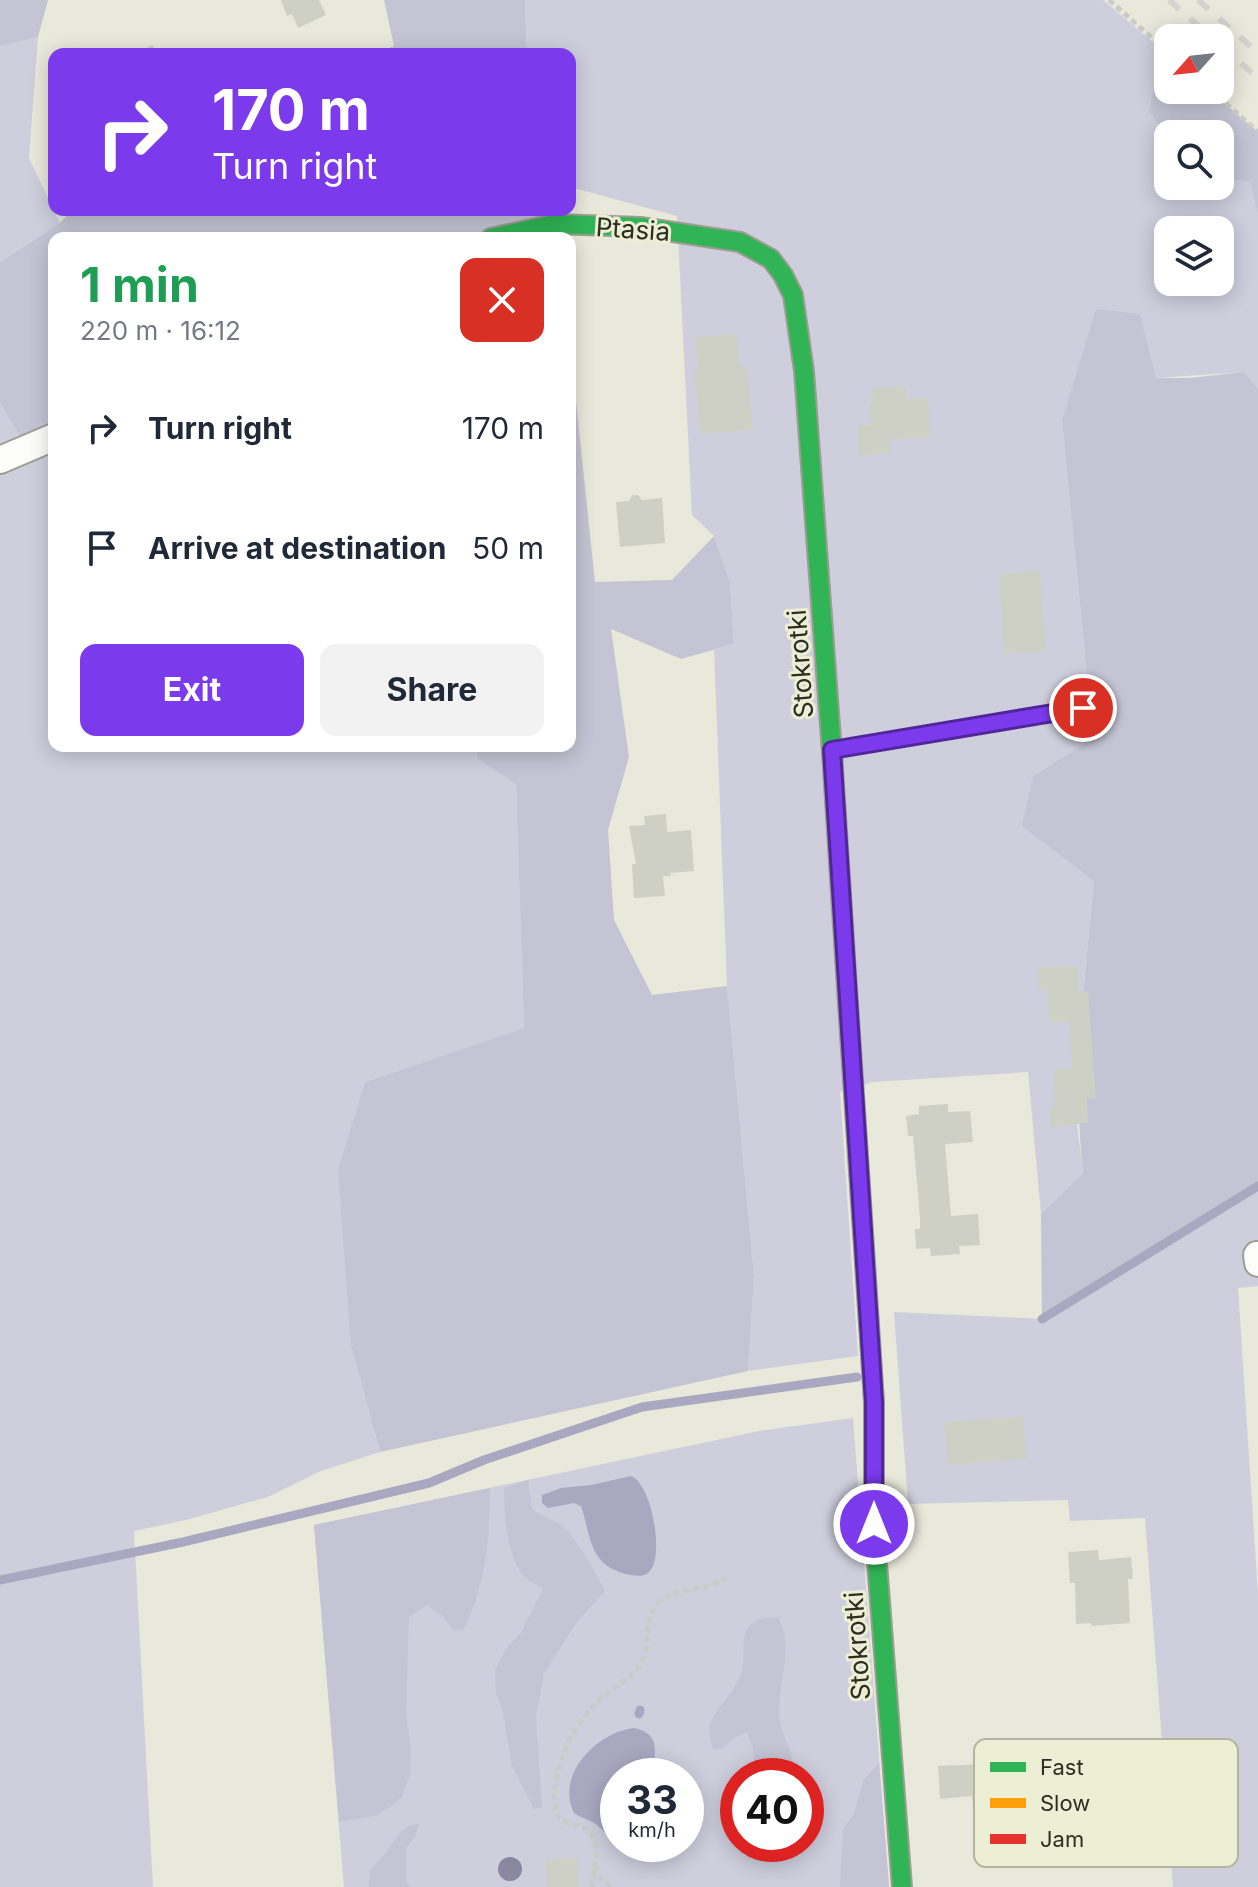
<!DOCTYPE html>
<meta charset="utf-8">
<style>
:root{--surface:#fff;--page:#f2f2f3;--text:#1f2937;--muted:#747a83;--accent:#7c3aed}
body{margin:0;font-family:Inter,sans-serif;background:var(--page);color:var(--text);height:100vh;display:flex;flex-direction:column;font-size:30px;white-space:nowrap}
*{box-sizing:border-box;margin:0}
p{font-size:26px;color:var(--muted)}
.icon{flex:none;width:44px;height:44px;fill:none;stroke:currentColor;stroke-width:2;stroke-linecap:round;stroke-linejoin:round}
.map{position:relative;flex:1;overflow:hidden}
.drawer{position:absolute;left:48px;top:232px;width:528px;height:520px;display:flex;flex-direction:column;background:var(--surface);border-radius:16px;box-shadow:0 4px 20px #0003}
.drawer>*{flex:none}
.guide{position:absolute;left:48px;top:48px;width:528px;height:168px;border-radius:16px;box-shadow:0 4px 20px #0003;background:#7c3aed;color:#fff;overflow:hidden}
.needle{width:52px;rotate:243deg}
.buttons{position:absolute;left:1154px;top:24px;display:grid;gap:16px}
.buttons a{display:grid;place-items:center;width:80px;height:80px;border-radius:16px;background:var(--surface);box-shadow:0 4px 20px #0003;font-size:40px}
.speed{position:absolute;left:600px;top:1758px;display:flex;gap:16px;font-size:40px;font-weight:700;text-align:center}
.speed>*{display:grid;place-content:center;width:104px;height:104px;border-radius:50%;background:var(--surface);box-shadow:0 4px 20px #0003;line-height:1}
.speed small{font-size:20px;font-weight:400}
.speed .limit{border:12px solid #d22;background:#fff;color:#111}
.pin{position:absolute;display:grid;place-items:center;width:68px;height:68px;color:#fff;margin:-34px;border:4px solid #fff;border-radius:50%;box-shadow:0 2px 8px #0007}
.me{position:absolute;width:88px;margin:-44px;rotate:0deg;stroke-linejoin:round;filter:drop-shadow(0 0 6px #0008)}
.turn{display:flex;align-items:center;gap:28px;height:168px;padding:0 32px;font-size:36px}
.turn .icon{width:104px;height:104px;stroke-width:2.5}
.turn b{display:block;font-size:56px;line-height:68px}
.round{display:grid;place-items:center;flex:none;width:84px;height:84px;border-radius:16px;background:var(--page)}
.overview{display:flex;align-items:center;justify-content:space-between;height:136px;padding:0 32px}
h1{font-size:48px;font-weight:700;line-height:60px;color:#1e9e55}
.action{display:flex;gap:16px;margin-top:auto;padding:16px 32px}
.action a{flex:1;height:92px;border-radius:16px;background:var(--accent);color:#fff;font-size:32px;font-weight:700;line-height:92px;text-align:center}
.action a+a{background:var(--page);color:var(--text)}
ul{padding:0;list-style:none}
li{display:flex;align-items:center;gap:24px;height:120px;padding:0 32px}
li div{flex:1}
li b{display:block;font-size:30px}
li em{font-style:normal}
.map>svg:first-child{display:block}
</style>
<div class="map">
<svg width="1258" height="1887" viewBox="0 0 1258 1887">
<rect width="100%" height="100%" fill="#e8e9db"/>
<path fill="#cfcedd" fill-rule="evenodd" d="M525,0H1103L1160,48L1149,112L1168,137V186H1220V178L1250,182L1258,215V388L1244,372L1155,378L1140,314L1062,421L1093,738L1033,776L1094,881L1084,982L1077,1124L1083,1173L1041,1214L1028,1072L873,1082L840,1092L858,1356L748,1371L754,1277L727,986L714,650L734,644L730,582L714,536L692,515L677,216L570,187V54H527ZM1168,230H1220V282H1168Z
M38,37L29,158L60,223L0,262V46Z
M0,403L34,460L54,452V746H478V758L516,785L524,1028L365,1082L351,1346L380,1452L321,1471L268,1497L186,1520L134,1531L153,1887H0Z
M1258,1186V1286L1238,1288L1258,1594V1887H1173L1145,1518L1070,1521L1068,1500L908,1504L894,1312L1042,1319Z
M853,1418L889,1887H344L314,1525L759,1431ZM618,1776H686V1844H618ZM738,1776H806V1844H738Z"/>
<path fill="#c5c4d4" d="M0,0H48L38,37L0,46Z
M384,0H525L527,54H373L394,46Z
M1160,48L1168,55V90H1209L1258,132V215L1250,182L1220,178V134H1168V137L1149,112Z
M72,210H561L562,238H54V452L34,460L0,403V262L60,223Z
M1096,309L1140,314L1156,378H1190L1244,372L1258,388V1186L1042,1319L1041,1214L1083,1173C1072,1076 1085,977 1094,881L1022,826L1033,776L1093,738L1062,421Z
M570,344L595,582L672,580L714,536L730,582L734,644L681,659L611,629L629,757L608,830L614,920L652,995L727,986L754,1276L748,1371L380,1452L351,1346L338,1170L365,1082L524,1028L516,785L477,758L478,746H570Z
M528,1480L532,1509C541,1516 551,1519 561,1525C573,1533 599,1577 605,1591L577,1622L544,1673L536,1717L542,1807L534,1809L512,1766L503,1712L496,1693L495,1671L505,1650L521,1633L543,1588C539,1585 531,1583 527,1579C507,1562 504,1512 504,1488Z
M490,1488C490,1537 486,1585 464,1629L454,1631L444,1617L427,1605L409,1617L406,1714L411,1748L410,1775L402,1797L390,1807L375,1816L339,1822L314,1525Z
M778,1617C796,1652 775,1685 780,1722C781,1730 785,1738 788,1745C792,1755 793,1766 796,1776H756L753,1748L747,1732L734,1738L724,1748L713,1749C700,1714 727,1707 740,1676C747,1661 739,1640 749,1627C756,1617 767,1618 778,1617Z
M879,1763L889,1887H840L843,1829L854,1813L864,1779Z
M419,1824L416,1835L406,1848V1880L410,1887H368L371,1869L385,1854L401,1831L408,1826Z"/>
<path fill="#aaa8c0" d="M631,1476C652,1484 665,1557 649,1572C644,1577 637,1576 631,1575C588,1567 592,1538 581,1506L574,1503L548,1508L542,1503V1495L561,1488L591,1485Z
M634,1728C662,1734 655,1753 652,1776H618V1782L607,1792L609,1802L618,1807V1844H647C625,1861 613,1838 597,1825C590,1820 581,1818 574,1813C555,1775 597,1732 634,1728Z"/>
<g fill="none" stroke-linecap="round" stroke-linejoin="round">
<path stroke="#aaa8c0" stroke-width="9" d="M1042,1319L1258,1186
M0,1580L183,1542L429,1483L484,1460L642,1407L857,1377
M639,1714L640,1710"/>
</g>
<path fill="#cfd0c5" d="M281,0H319L326,15L298,28L292,14L287,16Z
M153,45L157,54H132Z
M737,334L740,366H747L753,430L701,434L694,370H698L695,337Z
M906,386L907,399L928,398L931,437L889,440L890,453L859,456L857,426L871,425L869,402H873L872,388Z
M632,495H638L642,500L662,498L665,543L620,547L616,502L629,501Z
M1040,571L1046,651L1004,654L999,574Z
M666,814L667,832L691,830L694,871L670,873L671,876H663L665,896L634,898L632,864H636L629,826L645,825L644,816Z
M1078,966L1079,992L1088,991L1096,1098L1087,1099L1088,1123L1050,1127L1049,1108H1055L1053,1069L1072,1068L1069,1022H1049L1048,990H1039L1038,967Z
M948,1104V1112L970,1111L973,1142L945,1144L951,1216L978,1214L980,1245L959,1246L960,1254L931,1256L930,1248L916,1249L915,1229H920V1218L913,1136H908L906,1116L919,1114V1106Z
M1023,1416L1027,1459L948,1465L944,1422Z
M1098,1550L1099,1560L1131,1557L1133,1579H1128L1130,1623L1092,1626L1091,1623L1076,1624L1075,1583H1070L1068,1552Z
M983,1764L985,1779L1027,1776L1031,1839L1008,1841L1007,1833L975,1835L972,1796L940,1799L938,1766Z
M577,1857L579,1887H547L545,1860Z"/>
<g fill="none" stroke-linecap="round" stroke-linejoin="round">
<g stroke="#9c9d91" stroke-width="16">
<path id="lane" d="M836,750L1083,708"/>
</g>
<g stroke="#9c9d91" stroke-width="30">
<path id="street" d="M0,460L54,437
M1257,1255L1258,1263"/>
</g>
<g stroke="#9c9d91" stroke-width="22">
<path id="fast" d="M491,238L555,224L640,227L740,242L771,259L783,275L793,295L804,371L832,753
M865,1263L874,1402V1524L902,1887"/>
</g>
<g stroke="#9c9d91" stroke-width="22">
<path id="slow" d="M832,753L848,1004"/>
</g>
<g stroke="#9c9d91" stroke-width="22">
<path id="jam" d="M848,1004L865,1263"/>
</g>
<path stroke="#cbcbc7" stroke-width="5" stroke-dasharray="6 4" stroke-linecap="butt" d="M1109,0L1168,52
M1211,90L1258,132
M595,1866L600,1877L611,1887
M591,1887C593,1871 603,1841 588,1830C581,1825 572,1825 563,1821C553,1812 554,1800 555,1787C559,1752 579,1716 607,1693C618,1685 632,1677 640,1665C652,1646 643,1618 659,1602C673,1590 688,1591 705,1587C712,1585 720,1581 728,1578"/>
<use href="#lane" stroke="#fcfcfa" stroke-width="12"/>
<use href="#street" stroke="#fcfcfa" stroke-width="26"/>
<use href="#fast" stroke="#30b455" stroke-width="18"/>
<use href="#slow" stroke="#ff9f0a" stroke-width="18"/>
<use href="#jam" stroke="#e5322d" stroke-width="18"/>
<path stroke="#d4d4cf" stroke-width="6" stroke-dasharray="14 14" stroke-linecap="butt" d="M1169,0L1212,38
M1198,0L1258,53
M1220,45L1258,78"/>
</g>
<circle fill="#8a879e" cx="510" cy="1869" r="12"/>
<g fill="none" stroke-linecap="round" stroke-linejoin="round">
<g stroke="#51269a" stroke-width="20">
<path id="route" d="M874,1524V1402L832,750L1083,708"/>
</g>
<use href="#route" stroke="#7c3aed" stroke-width="14"/>
</g>
<g text-anchor="middle" dominant-baseline="central" stroke-width="6" stroke-linejoin="round" paint-order="stroke">
<g font-size="26" fill="#2c2d23" stroke="#edefd5">
<text transform="translate(633 229) rotate(4)">Ptasia</text>
<text transform="translate(800 664) rotate(-94)">Stokrotki</text>
<text transform="translate(857 1646) rotate(-94)">Stokrotki</text>
</g>
</g>
<rect x="974" y="1739" width="264" height="128" rx="12" fill="#edefd5" stroke="#b3b5a0" stroke-width="2"/>
<rect x="990" y="1762" width="36" height="10" fill="#30b455"/>
<rect x="990" y="1798" width="36" height="10" fill="#ff9f0a"/>
<rect x="990" y="1834" width="36" height="10" fill="#e5322d"/>
<g font-size="22" fill="#2c2d23">
<text x="1040" y="1775">Fast</text>
<text x="1040" y="1811">Slow</text>
<text x="1040" y="1847">Jam</text>
</g>
</svg>
<div class="buttons">
<a><svg class="needle" viewBox="-14 -14 28 28"><path d="M0-13l5 13h-10z" fill="#e53935"/><path d="M0 13l5-13h-10z" fill="#747a83"/></svg></a>
<a><svg class="icon" aria-label="search" viewBox="0 0 24 24"><circle cx="10" cy="10" r="6"/><path d="M15 15l6 6"/></svg></a>
<a><svg class="icon" aria-label="layers" viewBox="0 0 24 24"><path d="M12 4l9 5-9 5-9-5zM3 14l9 5 9-5"/></svg></a>
</div>
<div class="speed"><div>33<small>km/h</small></div><div class="limit">40</div></div>
<div class="pin" style="left:1083px;top:708px;background:#d93025"><svg class="icon" aria-label="arrive" viewBox="0 0 24 24"><path d="M6 21V4h12l-3 4 3 4H6"/></svg></div>
<svg class="me" style="left:874px;top:1524px" viewBox="-20 -20 40 40"><circle r="17" fill="#7c3aed" stroke="#fff" stroke-width="3"/><path d="M0-11L8 9 0 5-8 9z" fill="#fff"/></svg>
<div class="guide">
<div class="turn"><svg class="icon" aria-label="right" viewBox="0 0 24 24"><path d="M7 20v-9h11M14 6l5 5-5 5"/></svg><div><b>170 m</b>Turn right</div></div>
</div>
<section class="drawer">
<div class="overview"><div><h1>1 min</h1><p>220 m · 16:12</p></div><a class="round" style="background:#d93025;color:#fff"><svg class="icon" aria-label="close" viewBox="0 0 24 24"><path d="M6 6l12 12M18 6L6 18"/></svg></a></div>
<ul>
<li><svg class="icon" aria-label="right" viewBox="0 0 24 24"><path d="M7 20v-9h11M14 6l5 5-5 5"/></svg><div><b>Turn right</b></div><em>170 m</em></li>
<li><svg class="icon" aria-label="arrive" viewBox="0 0 24 24"><path d="M6 21V4h12l-3 4 3 4H6"/></svg><div><b>Arrive at destination</b></div><em>50 m</em></li>
</ul>
<div class="action"><a>Exit</a><a>Share</a></div>
</section>
</div>
